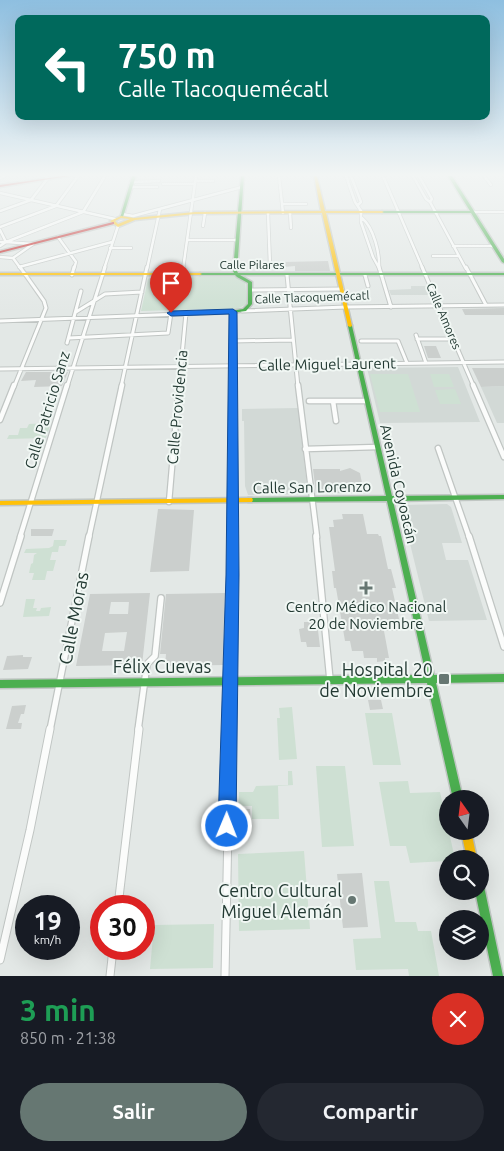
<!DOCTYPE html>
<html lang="es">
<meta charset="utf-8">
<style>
:root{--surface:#171b24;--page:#242831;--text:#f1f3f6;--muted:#9ea1a6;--accent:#667772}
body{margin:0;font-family:Ubuntu,sans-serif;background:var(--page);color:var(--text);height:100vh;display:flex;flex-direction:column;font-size:19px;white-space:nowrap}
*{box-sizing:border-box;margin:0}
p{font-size:16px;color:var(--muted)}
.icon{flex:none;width:28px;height:28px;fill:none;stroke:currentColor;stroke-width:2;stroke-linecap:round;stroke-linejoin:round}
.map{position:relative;height:976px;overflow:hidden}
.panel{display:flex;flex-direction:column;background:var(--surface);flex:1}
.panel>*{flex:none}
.banner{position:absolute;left:15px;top:15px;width:475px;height:105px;border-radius:10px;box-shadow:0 5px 20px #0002;background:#00695c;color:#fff;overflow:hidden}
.needle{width:32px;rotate:346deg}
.tools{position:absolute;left:439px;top:790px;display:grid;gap:10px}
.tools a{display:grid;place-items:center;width:50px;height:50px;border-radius:50%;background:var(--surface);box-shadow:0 5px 20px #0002;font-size:25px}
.speed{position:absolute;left:15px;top:895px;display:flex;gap:10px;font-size:25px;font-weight:700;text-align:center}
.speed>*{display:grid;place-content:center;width:65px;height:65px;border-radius:50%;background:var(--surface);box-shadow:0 5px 20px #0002;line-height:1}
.speed small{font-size:12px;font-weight:400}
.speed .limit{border:8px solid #d22;background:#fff;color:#111}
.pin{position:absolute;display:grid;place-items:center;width:42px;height:42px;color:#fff;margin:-51px -21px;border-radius:50% 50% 50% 0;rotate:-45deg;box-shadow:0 0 5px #0007}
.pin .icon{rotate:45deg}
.me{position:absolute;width:55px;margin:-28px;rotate:1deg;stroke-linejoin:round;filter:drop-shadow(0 0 4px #0008)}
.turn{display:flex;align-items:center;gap:18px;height:105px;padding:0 20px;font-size:22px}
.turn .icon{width:65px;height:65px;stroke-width:2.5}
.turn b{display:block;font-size:35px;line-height:42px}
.round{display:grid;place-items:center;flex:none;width:52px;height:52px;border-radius:26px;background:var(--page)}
.overview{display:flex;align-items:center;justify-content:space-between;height:85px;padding:0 20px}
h1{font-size:30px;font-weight:700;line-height:38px;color:#1e9e55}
.primary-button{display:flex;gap:10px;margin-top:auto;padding:10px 20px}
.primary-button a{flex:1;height:58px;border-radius:30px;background:var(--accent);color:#fff;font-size:20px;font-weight:700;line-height:58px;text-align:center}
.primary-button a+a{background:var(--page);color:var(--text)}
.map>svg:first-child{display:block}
</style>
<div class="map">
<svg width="504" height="976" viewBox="0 0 504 976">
<rect width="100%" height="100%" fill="#e3e8e6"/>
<path fill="#d2d9d6" d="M411,286H426L429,295H391L389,290L411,289Z
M458,367L480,422L380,423L367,368Z
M504,386V423H497L481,387Z
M298,408L308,494L248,495L245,486L244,421H242V409Z
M447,504L451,507L462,543H442L446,560H468L487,620L429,621L401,507L404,505Z"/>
<path fill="#cee0d3" d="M154,277H234L245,279L247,304L235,310L212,309L141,311L148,279Z
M370,374H408L420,412H380Z
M430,374H449L454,387H434Z
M455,389L461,404H440L435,390Z
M51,423L46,438L7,439L9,435H18L20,428H27L29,424Z
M54,540H67L65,546H59L58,552H52L50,560H56L53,571H47L45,580H32L34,573H29L31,564L33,563L34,555L37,553H24L26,549L49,548L53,546Z
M26,599H35L33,608H37L36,611H40L41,608L51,607L49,616L23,617Z
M292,707L297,759L279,760L277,718H280L279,708Z
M365,713H392L401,765H373Z
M316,766H345L354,846L322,847Z
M288,771H292L293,785L278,786L279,819H252V806H239V792H253L256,786L288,785Z
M408,781L410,793L440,792L455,859H448L447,861L410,863L406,846H390L379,782Z
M304,851L310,929L239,931L238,854Z
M374,881H389L395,922H416L418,931H431L439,976H409L408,969L356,970L353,939L381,938Z
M214,924L213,968L150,969L154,925Z"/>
<path fill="#cbcfcd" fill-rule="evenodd" d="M328,261L330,271H295V266L284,267V262Z
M504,308V315H465L462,309Z
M424,346H436L441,358H428Z
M472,368H504V386L481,387Z
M26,372H68L62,386L34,387L36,380L21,381Z
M350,468L360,473L364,493H316L313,469H340V471Z
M158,509L194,510L189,571L150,572Z
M342,514H363L367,534H378L379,536H381L388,569H391L396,588H392L401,628H398V631H384L389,658H385V661L377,662V658H364L363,651H352L350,641H345L336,588H334L332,571H335L329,527H334L333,520L343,519Z
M31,529H54L52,536H31Z
M150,593L142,665L76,666L90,594ZM111,602H129L128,614H109ZM127,632L124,651H102L105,633Z
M225,593L223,665L165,666L166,654H160L166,594Z
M304,622H317L320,647H307L306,642H301L299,629L304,628Z
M23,655V657H32L28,669L3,670L7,656Z
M368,700H381L383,709L370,710Z
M26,705L24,714H21L18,723H22L21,729H6L12,706Z
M241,809H250L251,833L241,834Z
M362,873L368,927L343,928L337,874Z"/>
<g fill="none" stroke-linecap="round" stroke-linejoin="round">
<g stroke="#c0c5c3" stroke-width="4">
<path id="street-far4" d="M279,176L283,213
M346,176L355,202L361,211V222L373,257L379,268
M351,176L361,202L358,205
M383,176L423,269
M413,176L426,199L430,202L466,269
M419,176L432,199L430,202
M484,176L491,185
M0,178L5,176
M195,181H213
M132,182L159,181
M163,184H194
M130,187H157
M0,193L115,219
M282,204H306
M0,211L31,200L48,178L45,176
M472,212H504
M268,213L270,265
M290,213L291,228
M122,214L133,216L242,187
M362,218C374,228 380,254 379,269
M203,226L205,213
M0,227L56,206L78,176
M0,230L6,242
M58,237L76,262L74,269
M187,240H237
M0,242H6L83,212L105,176
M0,246L6,242L33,244
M453,246H494
M110,248H131
M433,256H459
M0,257L13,258L33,244
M13,258L21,269
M19,267L112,242
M104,269L118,226
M147,269L160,209
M183,269L196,176"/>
</g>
<g stroke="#c0c5c3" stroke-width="5">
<path id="street-far3" d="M379,267L391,307
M422,267L474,387
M466,267L486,305
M72,275L74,267
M182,275L183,267
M287,275L298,387
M365,275L368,286
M250,290L342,289
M242,311L346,307L504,305
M76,312L105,294L142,292
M0,321L233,312V387
M416,335L426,363
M69,338L168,333L171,313
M417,339H453
M233,341L292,340
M361,341H398L407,363
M67,343L81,291
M0,369L504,362
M14,387L46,308L44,301L20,267
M67,387L105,267
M121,387L147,267
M179,387L186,313"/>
</g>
<g stroke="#c0c5c3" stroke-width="7">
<path id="street-far2" d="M233,385V537
M298,385L317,537
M473,385L504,457
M309,401H367
M333,401L336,421
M0,420L14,385
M438,448L469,537
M305,449L378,447
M169,502L179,385
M20,537L67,385
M89,537L122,385"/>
</g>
<g stroke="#c0c5c3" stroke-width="8">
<path id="street-far1" d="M316,536L330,680
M469,536L504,647
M0,603L21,536
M50,730L89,536
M138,730L147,664L155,656L161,598
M230,730L233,536"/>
</g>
<g stroke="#c0c5c3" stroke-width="9">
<path id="street" d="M118,906L139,729
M0,960L30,830L50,729
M110,976L113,949
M225,976L230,729"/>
</g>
<g stroke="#c0c6c3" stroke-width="3">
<path id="fast" d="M132,176H136L123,217L120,218Z
M241,176H244L237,271L238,273H504V275H240L252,282V304L246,311L231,313V311L243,309L248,304V283L237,277L235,275H200L198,274L200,273H234L233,271Z
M448,176H452L504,259V263L502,262L471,213H382L380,212L382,211H470Z
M348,325H352V326L392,496L504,495V499L393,501L434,675L504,674V682L436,683L463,799H453L427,683L0,688V680L426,675L387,501L250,502H248L247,500L248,498H250L386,496L348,326Z
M480,886L484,887L485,891L503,976H493L475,891H480Z"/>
</g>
<g stroke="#c0c6c3" stroke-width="3">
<path id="slow" d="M314,176H317L325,211H382L384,212L382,213H326L352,326L350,327L348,326L322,213L195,214L135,220L118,227L110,221L121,216L134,218L195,212L321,211ZM121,218L130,219L118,224L115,221Z
M0,273H200L202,274L200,275H0Z
M250,498H252L253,500L252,502H250L0,505V501Z
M461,831H471L477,859H467Z"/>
</g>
<g stroke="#c0c6c3" stroke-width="3">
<path id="jam" d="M63,176H69L0,187V185Z
M113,222H114V224L0,253V251Z"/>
</g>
<use href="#street-far4" stroke="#fbfcfb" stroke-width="2.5"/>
<use href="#street-far3" stroke="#fbfcfb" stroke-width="3"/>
<use href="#street-far2" stroke="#fbfcfb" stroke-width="4.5"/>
<use href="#street-far1" stroke="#fbfcfb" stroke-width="5.5"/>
<use href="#street" stroke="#fbfcfb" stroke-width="7"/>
<use href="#fast" fill="#4caf50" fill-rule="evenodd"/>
<use href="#slow" fill="#ffc107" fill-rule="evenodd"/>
<use href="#jam" fill="#c62828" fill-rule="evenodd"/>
</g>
<linearGradient id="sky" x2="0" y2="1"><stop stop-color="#8ebfe0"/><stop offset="0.56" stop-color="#f2f5f4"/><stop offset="1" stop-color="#f2f5f4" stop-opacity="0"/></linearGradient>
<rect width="504" height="312" fill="url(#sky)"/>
<path fill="#1a73e8" stroke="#114b97" d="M233,309L237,312L239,575L236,826L233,832L227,834L221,832L218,826L226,575L229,314L171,316L167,313L171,311Z"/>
<g fill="#667772" stroke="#f1f7f4" stroke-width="2">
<path d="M363.5 580.5h5v5h5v5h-5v5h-5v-5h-5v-5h5z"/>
<rect x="438" y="673" width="12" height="12" rx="2.5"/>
<circle cx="352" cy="900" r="5"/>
</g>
<g text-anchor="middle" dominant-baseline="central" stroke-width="4" stroke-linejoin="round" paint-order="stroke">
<g font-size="12" fill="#233a33" stroke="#f1f7f4">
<text x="252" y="264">Calle Pilares</text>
<text transform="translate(312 297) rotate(-2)">Calle Tlacoquemécatl</text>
<text transform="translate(444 316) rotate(67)">Calle Amores</text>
</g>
<g font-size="15" fill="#233a33" stroke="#f1f7f4">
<text transform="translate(327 364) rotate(-1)">Calle Miguel Laurent</text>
<text transform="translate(177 407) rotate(-85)">Calle Providencia</text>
<text transform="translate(47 410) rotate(-73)">Calle Patricio Sanz</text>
<text transform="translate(399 484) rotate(77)">Avenida Coyoacán</text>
<text transform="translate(312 487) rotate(-1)">Calle San Lorenzo</text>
</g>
<g font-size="15" fill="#233a33" stroke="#f1f7f4">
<text x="366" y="606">Centro Médico Nacional<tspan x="366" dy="17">20 de Noviembre</tspan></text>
</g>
<g font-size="18" fill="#233a33" stroke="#f1f7f4">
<text transform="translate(73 618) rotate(-79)">Calle Moras</text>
<text x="162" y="666">Félix Cuevas</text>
</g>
<g font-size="18" fill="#233a33" stroke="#f1f7f4" text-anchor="end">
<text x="433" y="669">Hospital 20<tspan x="433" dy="21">de Noviembre</tspan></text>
<text x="342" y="890">Centro Cultural<tspan x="342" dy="21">Miguel Alemán</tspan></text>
</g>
</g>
</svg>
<div class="tools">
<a><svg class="needle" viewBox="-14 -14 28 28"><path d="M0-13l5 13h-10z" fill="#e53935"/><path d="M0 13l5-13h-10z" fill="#9ea1a6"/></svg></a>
<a><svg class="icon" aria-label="search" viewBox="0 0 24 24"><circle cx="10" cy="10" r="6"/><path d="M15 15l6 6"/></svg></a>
<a><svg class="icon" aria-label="layers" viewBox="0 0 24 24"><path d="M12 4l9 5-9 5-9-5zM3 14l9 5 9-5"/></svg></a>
</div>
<div class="speed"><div>19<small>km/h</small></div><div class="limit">30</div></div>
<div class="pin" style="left:171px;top:313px;background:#d93025"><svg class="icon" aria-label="arrive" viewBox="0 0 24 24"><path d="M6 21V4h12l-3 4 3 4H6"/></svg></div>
<svg class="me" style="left:227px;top:826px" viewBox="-20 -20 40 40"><circle r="17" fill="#1a73e8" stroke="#fff" stroke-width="3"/><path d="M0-11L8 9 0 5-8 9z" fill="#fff"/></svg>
<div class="banner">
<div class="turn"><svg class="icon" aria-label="left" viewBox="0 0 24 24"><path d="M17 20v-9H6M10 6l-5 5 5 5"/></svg><div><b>750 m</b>Calle Tlacoquemécatl</div></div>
</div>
</div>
<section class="panel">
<div class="overview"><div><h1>3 min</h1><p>850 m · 21:38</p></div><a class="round" style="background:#d93025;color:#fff"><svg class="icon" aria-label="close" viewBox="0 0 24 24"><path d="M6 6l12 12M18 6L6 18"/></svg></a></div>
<div class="primary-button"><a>Salir</a><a>Compartir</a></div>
</section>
